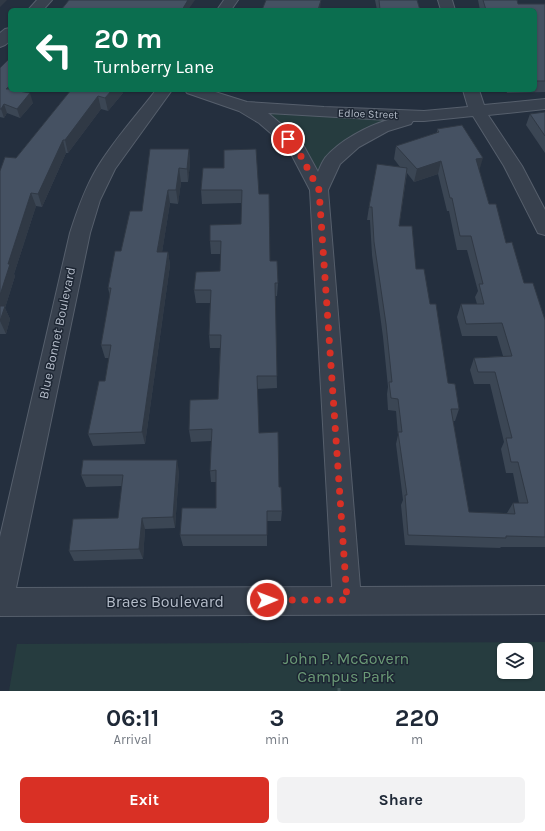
<!DOCTYPE html>
<style>
:root{--surface:#fff;--page:#f2f2f3;--text:#1f2937;--muted:#747a83;--accent:#d93025}
body{margin:0;font-family:Karla,sans-serif;background:var(--page);color:var(--text);height:100vh;display:flex;flex-direction:column;font-size:15px;white-space:nowrap}
*{box-sizing:border-box;margin:0}
p{font-size:13px;color:var(--muted)}
.icon{flex:none;width:22px;height:22px;fill:none;stroke:currentColor;stroke-width:2;stroke-linecap:round;stroke-linejoin:round}
.map{position:relative;height:691px;overflow:hidden}
.panel{display:flex;flex-direction:column;background:var(--surface);flex:1}
.panel>*{flex:none}
.hud{position:absolute;left:8px;top:8px;width:529px;height:84px;border-radius:6px;box-shadow:0 1px 3px #0004;background:#0b6e4f;color:#fff;overflow:hidden}
.tools{position:absolute;left:497px;top:643px;display:grid;gap:8px}
.tools a{display:grid;place-items:center;width:36px;height:36px;border-radius:6px;background:var(--surface);box-shadow:0 1px 3px #0004;font-size:20px}
.pin{position:absolute;display:grid;place-items:center;width:34px;height:34px;color:#fff;margin:-17px;border:2px solid #fff;border-radius:50%;box-shadow:0 1px 4px #0007}
.me{position:absolute;width:44px;margin:-22px;rotate:89deg;stroke-linejoin:round;filter:drop-shadow(0 0 3px #0008)}
.turn{display:flex;align-items:center;gap:14px;height:84px;padding:0 20px;font-size:18px}
.turn .icon{width:52px;height:52px;stroke-width:2.5}
.turn b{display:block;font-size:28px;line-height:34px}
.eta{display:flex;justify-content:space-evenly;align-items:center;height:68px;text-align:center}
.eta b{font-size:24px;font-weight:700;line-height:28px}
.primary-button{display:flex;gap:8px;margin-top:auto;padding:8px 20px}
.primary-button a{flex:1;height:46px;border-radius:6px;background:var(--accent);color:#fff;font-size:16px;font-weight:700;line-height:46px;text-align:center}
.primary-button a+a{background:var(--page);color:var(--text)}
.map>svg:first-child{display:block}
</style>
<div class="map">
<svg width="545" height="691" viewBox="0 0 545 691">
<rect width="100%" height="100%" fill="#242f3e"/>
<path fill="#263c3f" fill-rule="evenodd" d="M245,107L424,116L353,143L319,190L307,165Z
M545,642V691H9L17,644ZM504,650H526V672H504Z"/>
<g fill="none" stroke-linecap="round" stroke-linejoin="round">
<g stroke="#565f6c" stroke-width="2">
<path id="minor" d="M37,0H52L43,10H28Z
M224,0H238L231,10H217Z
M438,0H452L455,10H441Z
M10,28V41L5,45L0,47V33L5,29Z
M156,90H172L115,169L100,200L90,233L16,588L332,587L310,190L288,148L259,123L239,111L187,93L185,90H209L247,102L324,107L424,111L468,107L463,90H479L484,105L545,99V109L488,115L522,166L545,210V235L538,233L504,166L473,116L424,121H413L411,124L388,131L359,147L340,164L328,190L360,587L545,586V614L0,616V537L70,233C77,211 85,188 97,168C114,140 136,116 156,90ZM268,113L388,120C367,126 339,141 325,158C322,162 320,167 318,172L301,141Z"/>
</g>
<path stroke="#44595c" stroke-width="3" stroke-dasharray="3.5 3.5" stroke-linecap="butt" d="M339,688V691"/>
<use href="#minor" fill="#38414e" fill-rule="evenodd"/>
</g>
<path fill="#3b4654" fill-rule="evenodd" d="M375,0H417L420,10H377Z
M478,0H517L518,4H545V92L507,93L506,90H535V10H480Z
M0,68L10,90H16V91L33,103L20,118L7,113L4,118L0,117Z
M71,90L123,93L108,111L101,109L68,153H66L42,207L36,206L14,274L15,276L5,308L10,319L6,334H0V171L16,158Z
M545,112V153L526,125L530,114Z
M437,129L479,171L489,204L524,283L545,320V547H501L500,548L405,545L401,505L403,500L396,444L398,435L396,411L388,410L387,394L388,387L383,337L372,255L370,220H367L369,207L400,167L394,159L396,146L437,133ZM407,173L414,182L438,174L447,211H449L457,250H467L478,291L475,297L477,304H461L457,317L462,336H497L503,356L474,358L470,370L474,384H490L504,442L501,449L506,473H513L519,503H513L507,513L469,512L453,421H455L459,409L448,383L430,304L399,226Z
M189,149L190,163L188,182H181L178,204L170,203L162,252H168L170,265L145,444L93,446L88,434L105,381L109,358H105L101,345L110,296L108,288L142,211Z
M203,168L259,194L270,261L278,283L277,296H275L277,388L257,389L259,433L279,487L282,511L281,521H267V546H183L180,535L216,508V482H211L210,471L211,441L191,442L189,430L218,399L220,348H210L209,335L210,303H196L194,290L220,271L221,254H211L210,241L241,224V203L202,204L201,190Z
M179,471L175,528L145,529L143,559L74,561L69,551L118,518L122,486L86,487L81,475Z"/>
<path fill="#303945" d="M0,0H7L0,7Z
M188,0H195L188,10H182Z
M321,0L320,10H318Z
M10,85V90H16L9,98L6,89Z
M112,90H122L123,93L108,111L105,98Z
M30,93L33,103L20,118L17,109Z
M98,96L101,109L68,153L65,140Z
M4,104L7,113L4,118L1,109Z
M63,140L66,153L42,207L38,194Z
M189,149L190,163L188,182L187,169Z
M483,158L479,171L476,159Z
M441,161L438,174L414,182L417,169Z
M179,168L181,182L178,204L176,190Z
M168,190L170,203L160,265L157,252Z
M31,193L36,206L14,274L15,276L5,308L10,319L6,334L0,321V295L8,264Z
M168,252L170,265L145,444L142,432Z
M177,460L179,471L175,528L173,517Z
M142,518L145,529L143,559L139,549Z"/>
<path fill="#455162" stroke="#303945" d="M69,0H188L182,10H61Z
M266,0H321L318,10H262Z
M379,0H417L420,10H380Z
M483,0H517L518,4H545V81H535V10H486Z
M9,59L10,60V85L6,89H10V90H13L30,93L17,109L4,104L1,109H0V68Z
M71,90H112L105,98L98,96L65,140H63L38,194L31,193L8,264H10L0,295V171L5,157L16,158Z
M545,112V136L530,114Z
M462,125L483,158L476,159L489,204H496L506,243L512,242L524,283H533L545,320V537L506,536V538L408,535L405,495H407L398,432H402L398,399L391,398L389,382H392L386,324L374,242L372,207H369L377,164L407,168L399,226H412L416,269H424L430,304H436L448,383L455,384L459,409H451L469,512L515,514L513,503H528L518,462H511L506,438H512L495,372H478L474,358L512,356L502,323L466,324L461,304H484L479,284H483L471,236H460L452,198H450L441,161L417,169L396,146L439,132L437,129Z
M150,149H189L187,169L179,168L176,190H168L157,252H168L142,432L88,434L99,381H105L111,345H101L111,288H108L115,251H121L130,211H142Z
M256,149L259,194H269L270,261H277L278,283H275L277,376H257L259,433L278,432L279,487H281L282,511H267V535H180L182,508H216V470L210,471L212,429L189,430L190,400L218,399L221,335H209L211,290H194L196,272L220,271L221,241H210V225L241,224L242,190H201L203,168H224V150Z
M0,306H5L0,321Z
M83,460H177L173,517L142,518L139,549L69,551L73,519L118,518L123,475H81Z"/>
<g fill="none" stroke-linecap="round" stroke-linejoin="round">
<path stroke="#d93025" stroke-width="7" stroke-dasharray="0 12.6" d="M267,600H347L319,190L295,145L288,139"/>
</g>
<g text-anchor="middle" dominant-baseline="central" stroke-width="3" stroke-linejoin="round" paint-order="stroke">
<g font-size="11" fill="#b4bcc9" stroke="#1d2633">
<text transform="translate(368 114) rotate(2)">Edloe Street</text>
</g>
<g font-size="13" fill="#b4bcc9" stroke="#1d2633">
<text transform="translate(57 333) rotate(-78)">Blue Bonnet Boulevard</text>
</g>
<g font-size="16" fill="#b4bcc9" stroke="#1d2633">
<text x="165" y="601">Braes Boulevard</text>
</g>
<g font-size="16" fill="#6b9a76" stroke="#1d2633">
<text x="346" y="658">John P. McGovern<tspan x="346" dy="18">Campus Park</tspan></text>
</g>
</g>
</svg>
<div class="tools">
<a><svg class="icon" aria-label="layers" viewBox="0 0 24 24"><path d="M12 4l9 5-9 5-9-5zM3 14l9 5 9-5"/></svg></a>
</div>
<div class="pin" style="left:288px;top:139px;background:#d93025"><svg class="icon" aria-label="arrive" viewBox="0 0 24 24"><path d="M6 21V4h12l-3 4 3 4H6"/></svg></div>
<svg class="me" style="left:267px;top:600px" viewBox="-20 -20 40 40"><circle r="17" fill="#d93025" stroke="#fff" stroke-width="3"/><path d="M0-11L8 9 0 5-8 9z" fill="#fff"/></svg>
<div class="hud">
<div class="turn"><svg class="icon" aria-label="left" viewBox="0 0 24 24"><path d="M17 20v-9H6M10 6l-5 5 5 5"/></svg><div><b>20 m</b>Turnberry Lane</div></div>
</div>
</div>
<section class="panel">
<div class="eta">
<div><b>06:11</b><p>Arrival</p></div>
<div><b>3</b><p>min</p></div>
<div><b>220</b><p>m</p></div>
</div>
<div class="primary-button"><a>Exit</a><a>Share</a></div>
</section>
